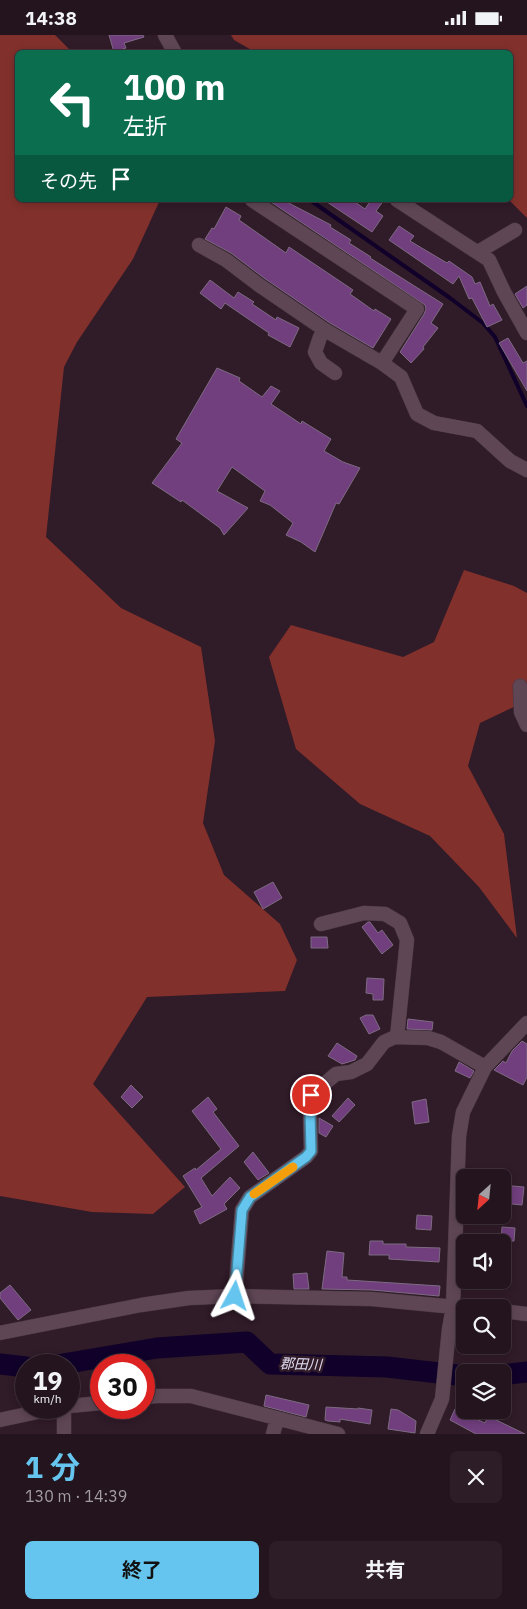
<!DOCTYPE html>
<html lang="ja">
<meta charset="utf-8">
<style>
:root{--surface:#24141e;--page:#2c1d27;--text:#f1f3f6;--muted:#a39ea4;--line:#41333c;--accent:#65c5ee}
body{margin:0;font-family:"IBM Plex Sans","Noto Sans JP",sans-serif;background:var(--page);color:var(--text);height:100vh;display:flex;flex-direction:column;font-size:19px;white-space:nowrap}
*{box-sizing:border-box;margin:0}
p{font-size:16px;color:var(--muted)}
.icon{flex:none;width:28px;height:28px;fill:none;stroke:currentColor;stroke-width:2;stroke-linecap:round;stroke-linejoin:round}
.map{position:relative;height:1399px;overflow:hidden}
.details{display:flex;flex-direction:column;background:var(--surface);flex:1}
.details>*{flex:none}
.guide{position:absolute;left:15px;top:15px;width:498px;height:152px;border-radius:8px;box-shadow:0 2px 8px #0003,0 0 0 1px var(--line);background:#0b6e4f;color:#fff;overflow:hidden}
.needle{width:32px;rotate:207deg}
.tools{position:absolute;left:456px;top:1134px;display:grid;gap:10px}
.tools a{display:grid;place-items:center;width:55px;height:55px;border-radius:8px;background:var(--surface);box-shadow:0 2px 8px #0003,0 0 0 1px var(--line);font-size:25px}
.speed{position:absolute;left:15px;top:1319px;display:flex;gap:10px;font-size:25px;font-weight:700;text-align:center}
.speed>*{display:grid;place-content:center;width:65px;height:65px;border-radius:50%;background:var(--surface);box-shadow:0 2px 8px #0003,0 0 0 1px var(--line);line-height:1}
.speed small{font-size:12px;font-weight:400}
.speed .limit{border:8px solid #d22;background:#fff;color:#111}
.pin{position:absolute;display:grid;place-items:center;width:42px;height:42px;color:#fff;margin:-21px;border:2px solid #fff;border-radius:50%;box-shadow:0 1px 5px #0007}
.me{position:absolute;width:55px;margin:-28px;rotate:5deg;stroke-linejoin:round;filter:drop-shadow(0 0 4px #0008)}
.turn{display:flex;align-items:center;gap:18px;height:105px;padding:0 25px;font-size:22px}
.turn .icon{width:65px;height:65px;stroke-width:2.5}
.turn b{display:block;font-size:35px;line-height:42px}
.then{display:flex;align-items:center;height:48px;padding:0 25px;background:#0003;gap:10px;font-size:19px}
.round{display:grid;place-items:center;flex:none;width:52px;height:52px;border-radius:8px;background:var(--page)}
.overview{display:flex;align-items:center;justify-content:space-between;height:85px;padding:0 25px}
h1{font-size:30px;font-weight:700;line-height:38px;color:var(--accent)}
.button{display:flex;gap:10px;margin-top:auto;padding:10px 25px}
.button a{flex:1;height:58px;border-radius:8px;background:var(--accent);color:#111;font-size:20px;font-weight:700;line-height:58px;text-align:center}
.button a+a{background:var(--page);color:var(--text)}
.status{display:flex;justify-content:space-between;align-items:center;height:35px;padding:0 25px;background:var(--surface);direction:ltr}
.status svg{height:14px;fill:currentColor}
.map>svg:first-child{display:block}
</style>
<div class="status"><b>14:38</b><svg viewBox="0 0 49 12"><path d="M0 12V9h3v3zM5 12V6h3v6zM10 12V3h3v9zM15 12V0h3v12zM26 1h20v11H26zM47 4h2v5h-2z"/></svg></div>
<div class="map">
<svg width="527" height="1399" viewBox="0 0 527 1399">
<rect width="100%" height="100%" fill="#301b28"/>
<path fill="#82302b" d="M0,0H55L72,17L18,18V165H160L133,224L77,307L64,332L46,502L121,573L201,612L215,706L203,788L224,840L280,889L297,925L285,956L147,962L93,1049L185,1152L153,1179L92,1177L0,1161Z
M231,0H527V183L509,165L510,18L255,17L234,5Z
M464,535L514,551L527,558V671L520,669L480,688L468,731L504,799L517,903L479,852L430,801L360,769L296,714L269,622L291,590L403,622L434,607Z"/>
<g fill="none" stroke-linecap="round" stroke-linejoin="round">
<path stroke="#10002a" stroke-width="4" d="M310,165L450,263L483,288L495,302L527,371"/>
<path stroke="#10002a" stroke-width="21" d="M0,1329L26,1332
M57,1330L157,1313L247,1307L270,1329L387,1332L465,1341
M502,1340L527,1337"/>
</g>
<path fill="#713e7e" stroke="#7d6b82" d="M109,0H143L144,2L124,8L126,13L114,17Z
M268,165H283L331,190L330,192L351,205L349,208L371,222L370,223L443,269L431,288L438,293L423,312L424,314L411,328L400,317L424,279L426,274L425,270Z
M324,165H352L365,174L371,165H384L376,176L383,181L372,197Z
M226,172L241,181L239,185L286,218L289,212L353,255L350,259L374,276L375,274L391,284L373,313L330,288L264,243L231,218L205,204L212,193L214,194Z
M399,191L414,201L410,206L447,228L449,226L472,242L475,249L480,247L490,271L493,269L502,285L487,292L472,263L469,264L459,241L453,249L389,205Z
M210,245L234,263L238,257L254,267L252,269L276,285L277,282L299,293L290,312L268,300L269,298L225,268L221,274L200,258Z
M527,251V270L523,273L515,259Z
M508,303L523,328L527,326V356L499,308Z
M217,333L240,343L239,346L262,362L271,351L280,356L271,369L301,389L302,386L331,404L324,416L343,427L360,433L339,469L336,468L315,517L301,507L286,500L293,488L270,470L260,466L265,456L232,432L217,456L248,473L224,500L220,493L182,465L181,467L152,448L182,408L176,404Z
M273,847L282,863L263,874L254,857Z
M368,887H370L378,898L382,895L393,910L383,918L382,919L362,892Z
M311,902H327L328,913H311Z
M367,943L384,944L383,965H373V959L366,958Z
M366,980H373L380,994L369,999L360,983Z
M408,984L433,987L432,995L407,994Z
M522,1006L527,1009V1042L523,1050L494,1035L503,1026L506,1028L512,1016Z
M337,1008L357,1021L355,1025L342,1029L328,1021Z
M459,1027L474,1036L470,1043L455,1036Z
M131,1050L143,1062L132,1073L121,1062Z
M208,1062L217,1074L213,1077L239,1111L201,1143L212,1161L230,1142L240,1153L224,1169L227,1174L200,1189L194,1176L202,1172L183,1141L195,1133L196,1135L221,1114L192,1076Z
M348,1063L355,1070L339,1087L332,1081Z
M426,1064L429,1087L415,1089L412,1067Z
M319,1083L333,1091L326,1102L319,1098Z
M253,1117L269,1138L258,1145L244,1127Z
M502,1150L524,1152L522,1170L502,1168Z
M417,1180L432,1181L431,1195L416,1194Z
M502,1192L515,1193L514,1206H501Z
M370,1206H383V1209H406V1212L440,1213L439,1227L389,1224V1220H369Z
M327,1216L344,1218L342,1242H347V1245L440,1251L439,1261L372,1255L322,1254Z
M307,1238L309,1254H294L293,1239Z
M10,1250L31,1275L18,1285L0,1263V1258Z
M266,1360L309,1370L306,1382L264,1371Z
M326,1372L358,1374V1373L372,1375L370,1389L340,1384V1387L328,1386L325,1385Z
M391,1374L398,1375L416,1386L415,1398L388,1394Z
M455,1374L485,1388L488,1381L525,1399H476L450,1385Z"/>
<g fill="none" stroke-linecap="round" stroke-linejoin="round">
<g stroke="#493742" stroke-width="15">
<path id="minor" d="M165,0L175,18
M252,165L417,274L382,328
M397,165L489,225L504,257L527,298
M199,210L226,225L259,250L325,295L382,328L401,342L417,379L434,388L477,396L510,426L527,435
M478,217L515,195
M325,295L320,302L315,317L321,328L335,338
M520,651L521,677L527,690
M321,889L364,878L385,879L400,888L407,905L397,1002
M235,1261L242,1175L250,1162L306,1122L311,1116L310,1078L311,1060L336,1039L351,1037L367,1029L384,1007L395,1002L428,1003L441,1007L485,1032
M502,1276L527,1279
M0,1298L141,1270L189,1263L235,1261L372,1264L465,1273
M144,1362L158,1361H191L338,1399
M69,1371L101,1368
M0,1385L61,1372
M64,1399V1372
M273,1399L277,1384
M427,1399L442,1364L449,1294L453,1272L459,1101L463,1077L485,1032L527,988"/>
</g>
<use href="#minor" stroke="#5f4655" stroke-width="14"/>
</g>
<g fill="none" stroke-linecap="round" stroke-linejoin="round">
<g stroke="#42809b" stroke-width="12">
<path id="route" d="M235,1261L242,1175L250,1162L306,1122L311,1116L310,1078L311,1060"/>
</g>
<use href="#route" stroke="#65c5ee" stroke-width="9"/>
<path stroke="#f59e0b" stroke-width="9" d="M254,1159L293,1132"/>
</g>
<g text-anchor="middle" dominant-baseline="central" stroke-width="5" stroke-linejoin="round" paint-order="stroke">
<g font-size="14" font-style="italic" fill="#e0dbf0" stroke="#301b28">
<text transform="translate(301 1329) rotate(2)">郡田川</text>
</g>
</g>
</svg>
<div class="tools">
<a><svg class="needle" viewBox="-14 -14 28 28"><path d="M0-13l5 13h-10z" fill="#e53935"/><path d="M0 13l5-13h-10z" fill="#a39ea4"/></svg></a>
<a><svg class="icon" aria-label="sound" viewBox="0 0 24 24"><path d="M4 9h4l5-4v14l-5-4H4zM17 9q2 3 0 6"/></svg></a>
<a><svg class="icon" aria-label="search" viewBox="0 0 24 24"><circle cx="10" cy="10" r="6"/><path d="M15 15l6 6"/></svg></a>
<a><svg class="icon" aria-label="layers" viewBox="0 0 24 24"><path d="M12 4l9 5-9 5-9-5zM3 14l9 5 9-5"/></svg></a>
</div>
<div class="speed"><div>19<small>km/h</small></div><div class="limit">30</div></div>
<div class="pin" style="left:311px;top:1060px;background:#d93025"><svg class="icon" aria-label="arrive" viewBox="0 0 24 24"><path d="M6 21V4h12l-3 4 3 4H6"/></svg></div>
<svg class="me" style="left:235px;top:1261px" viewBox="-20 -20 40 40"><path d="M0-17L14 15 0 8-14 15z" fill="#65c5ee" stroke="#fff" stroke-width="4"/></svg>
<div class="guide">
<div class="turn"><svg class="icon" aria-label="left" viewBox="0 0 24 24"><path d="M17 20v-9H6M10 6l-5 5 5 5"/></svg><div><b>100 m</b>左折</div></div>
<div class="then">その先<svg class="icon" aria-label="arrive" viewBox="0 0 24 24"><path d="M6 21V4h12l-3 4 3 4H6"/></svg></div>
</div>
</div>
<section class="details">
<div class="overview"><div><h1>1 分</h1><p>130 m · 14:39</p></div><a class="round"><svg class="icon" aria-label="close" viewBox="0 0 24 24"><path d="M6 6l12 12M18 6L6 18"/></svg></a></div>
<div class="button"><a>終了</a><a>共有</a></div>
</section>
